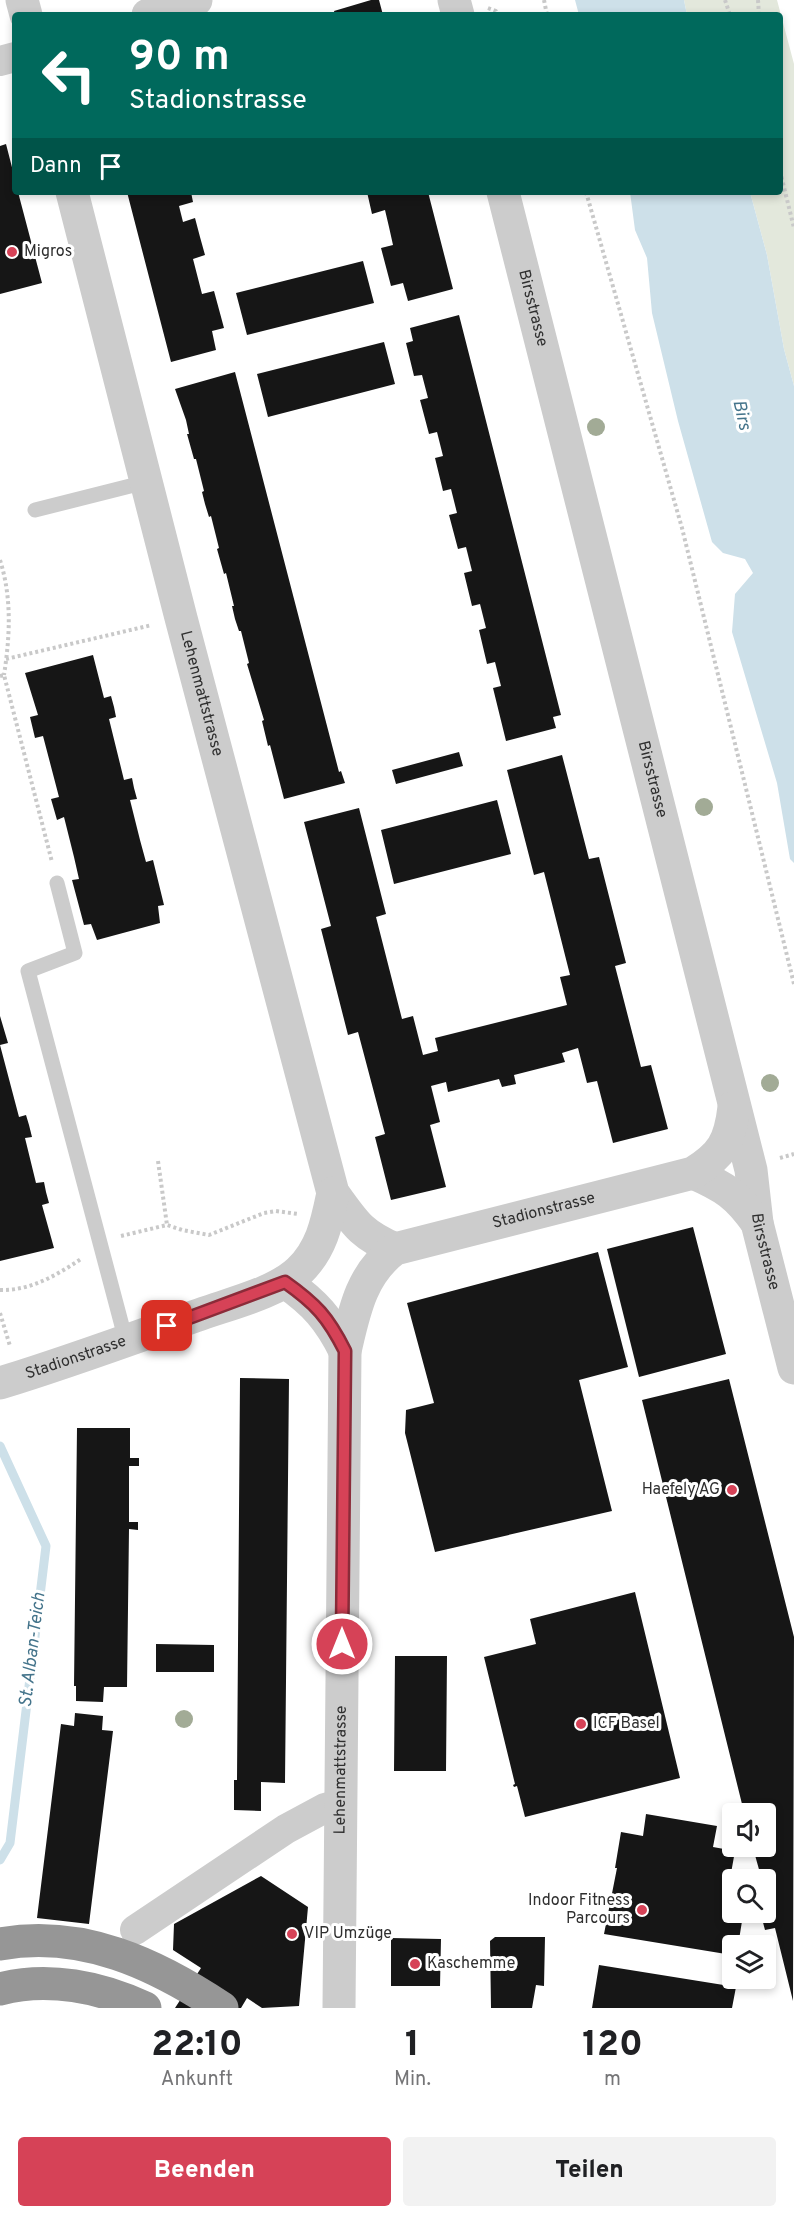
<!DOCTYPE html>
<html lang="de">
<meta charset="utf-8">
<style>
:root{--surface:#fff;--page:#f2f2f2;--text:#202124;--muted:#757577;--accent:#d64257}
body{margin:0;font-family:Overpass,sans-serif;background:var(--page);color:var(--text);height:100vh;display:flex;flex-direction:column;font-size:22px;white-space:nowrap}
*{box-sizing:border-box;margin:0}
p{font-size:20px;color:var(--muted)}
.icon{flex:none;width:33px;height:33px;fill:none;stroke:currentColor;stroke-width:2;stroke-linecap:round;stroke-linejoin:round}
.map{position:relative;height:2008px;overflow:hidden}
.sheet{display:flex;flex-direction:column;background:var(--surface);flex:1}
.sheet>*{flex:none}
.top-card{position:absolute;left:12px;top:12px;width:771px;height:183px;border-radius:6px;box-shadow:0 3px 9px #0003;background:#00695c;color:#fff;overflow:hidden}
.buttons{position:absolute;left:722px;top:1803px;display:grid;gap:12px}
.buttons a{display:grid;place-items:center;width:54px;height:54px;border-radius:6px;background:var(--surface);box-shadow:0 3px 9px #0003;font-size:30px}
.pin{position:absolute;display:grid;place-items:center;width:51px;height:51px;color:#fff;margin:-26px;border-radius:12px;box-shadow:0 3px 9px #0006}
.me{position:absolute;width:66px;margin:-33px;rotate:0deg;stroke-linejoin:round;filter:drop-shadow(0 0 4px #0008)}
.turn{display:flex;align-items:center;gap:21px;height:126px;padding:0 18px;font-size:27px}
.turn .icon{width:78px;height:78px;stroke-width:2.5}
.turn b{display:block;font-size:42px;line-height:51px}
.then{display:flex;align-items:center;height:57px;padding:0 18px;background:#0003;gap:12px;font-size:22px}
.eta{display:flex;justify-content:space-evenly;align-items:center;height:102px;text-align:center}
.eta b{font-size:36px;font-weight:800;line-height:42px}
.action{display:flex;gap:12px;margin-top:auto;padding:12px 18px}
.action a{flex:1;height:69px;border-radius:6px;background:var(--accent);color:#fff;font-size:24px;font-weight:800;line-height:69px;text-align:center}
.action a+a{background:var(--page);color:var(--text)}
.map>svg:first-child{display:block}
</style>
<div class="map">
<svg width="794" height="2008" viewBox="0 0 794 2008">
<rect width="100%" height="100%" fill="#fff"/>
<path fill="#e3e8dc" d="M684,0H777L794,64V386L784,349L767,255L750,192H780V15H687Z"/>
<path fill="#cde0e9" d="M575,0H684L687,15H579Z
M630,192H750L767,255L784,349L794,386V863L790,859L777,783L732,632L735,594L753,573L745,559L723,553L712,542L678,421L652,313L647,258L635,230Z"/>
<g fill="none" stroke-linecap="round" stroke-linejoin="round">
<path stroke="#cde0e9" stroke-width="9" d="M0,1446L46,1546L10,1843L0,1860"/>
</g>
<path fill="#161616" d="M371,0H379L383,15H335L334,11Z
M6,144L15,179V192H18L42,283L0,294V146Z
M127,192H191L193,202L179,206L183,222L195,218L200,237L205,255L193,259L202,294L214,291L224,328L212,331L216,350L171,362Z
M367,192H428L453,289L408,301L403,283L391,286L381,248L393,245L389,227L385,210L372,214Z
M363,261L374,303L247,335L236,293Z
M459,315L561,715L553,717L556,728L506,741L493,688L501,686L495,662L487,664L479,630L486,628L480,604L472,606L464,573L472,571L466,547L458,549L449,515L457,513L451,489L443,491L435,458L443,456L437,432L429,434L420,400L428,398L422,375L414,376L406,343L413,341L410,328Z
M384,342L395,384L268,417L257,374Z
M235,372L339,772L341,771L345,783L284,799L270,745L268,746L262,721L264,720L247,664L249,663L241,631H239L235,619L232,606H234L226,573L224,574L217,549L219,548L211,516L209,517L205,504L202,492L204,491L196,459H194L187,434H189L186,420L175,389Z
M93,655L104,698L111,696L114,707L116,717L109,719L124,780L132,778L134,788L137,799L130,800L140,840L146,862L153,860L164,905L158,906L160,923L97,940L91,924L84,925L72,880L79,879L74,857L64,817L57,820L51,799L59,797L43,736L35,738L30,717L38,715L25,673Z
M459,752L463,766L396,784L392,770Z
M562,755L589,859L599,857L626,963L615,966L641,1067L651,1065L668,1129L613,1143L597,1081L587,1083L578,1048L562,1053L565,1062L514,1075L516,1084L502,1087L499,1079L448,1092L446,1082L431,1086L440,1122L430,1125L446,1187L391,1200L375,1137L385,1134L358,1032L348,1035L321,929L331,926L304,822L359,808L386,914L376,917L402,1019L413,1016L423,1055L438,1051L435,1038L567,1005L560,977L570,975L544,872L534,875L507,770Z
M497,800L511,854L394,884L381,830Z
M0,1016L8,1043L0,1045Z
M0,1045L19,1117L26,1115L29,1125L32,1137L25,1138L36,1183L44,1182L46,1192L49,1203L42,1205L54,1248L0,1261Z
M693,1227L726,1354L639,1377L607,1249Z
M598,1252L628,1367L579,1380L612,1511L435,1552L405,1433L406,1410L434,1403L407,1303Z
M240,1378L289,1379L285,1783L261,1782V1811L234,1810V1780H237Z
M729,1379L794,1637L793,2001L775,1928L765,1930L761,1915L771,1913L765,1894V1880H763L760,1873L753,1848L765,1846V1814H746L742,1804L642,1400Z
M77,1428H130V1458H139V1466H129V1522H138V1530L129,1529L127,1687H104L103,1702L76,1701V1686H74Z
M635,1592L680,1778L525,1817L517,1786L514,1787L513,1785L515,1784L484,1657L536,1644L530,1619Z
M156,1644L214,1645V1672H156Z
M395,1656H447L446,1771H394Z
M75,1713L103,1716L102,1730L113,1731L89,1924L37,1918L61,1724L74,1726Z
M646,1814L717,1826L713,1847L735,1851L724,1912L743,1915L738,1946H732V1955L604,1934L617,1868H615L621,1832L643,1836Z
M261,1876L308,1907L299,2006L262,2008L247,1998L241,2008H175L201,1968L173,1950L174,1924Z
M495,1937H545L544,1986L536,1985L532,2008H491L490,1941Z
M391,1938L441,1939L440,1986H391Z
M599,1965L736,1987L732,2008H592Z"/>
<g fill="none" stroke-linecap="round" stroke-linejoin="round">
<path stroke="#c9c9c9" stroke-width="4" stroke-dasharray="3 3" stroke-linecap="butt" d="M544,0L547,15
M725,0L730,15
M758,0L759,15
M488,8L496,11L498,15
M780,171L794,228
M586,192L682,528L794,984
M0,560C12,598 10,636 4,675
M6,659L152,625
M0,676L4,675L52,862
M780,1158L794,1154
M158,1161L167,1225
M121,1236L167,1225L182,1230L209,1235L264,1213L276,1211L298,1214
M0,1290C30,1291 57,1275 81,1259
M0,1313L10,1346"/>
<path stroke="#ccc" stroke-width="15" d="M35,510L146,482
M57,883L75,953L28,971L126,1341"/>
<path stroke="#ccc" stroke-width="30" d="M0,61L15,57
M135,1930L286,1829L325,1808L340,1804"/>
<g stroke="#ccc" stroke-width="33">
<path d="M22,0L26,15"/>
<path d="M454,0L458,15"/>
<path d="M148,15L196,0"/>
<path id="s1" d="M72,192L181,618L333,1193C355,1223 360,1234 395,1249"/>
<path id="s2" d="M503,192L751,1170L757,1223L794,1368"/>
<path d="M693,1173C725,1187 737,1195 757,1223"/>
<path d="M285,1282C315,1303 329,1319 345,1351"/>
<path id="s3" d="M0,1383C69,1362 136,1337 204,1313C233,1303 277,1292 299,1271C322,1249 327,1222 333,1193"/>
<path id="s4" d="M339,2008L345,1351C354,1312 361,1274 395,1249L693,1173C722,1155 730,1142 734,1107"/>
</g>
<path stroke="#969696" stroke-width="33" d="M0,1944C82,1929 156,1964 222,2008
M0,1989C48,1976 101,1987 145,2008"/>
</g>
<g fill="#a2ab96">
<circle cx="596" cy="427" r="9"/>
<circle cx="704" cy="807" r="9"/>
<circle cx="770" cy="1083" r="9"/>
<circle cx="184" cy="1719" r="9"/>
</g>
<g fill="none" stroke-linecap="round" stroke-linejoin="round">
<g stroke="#8b2b39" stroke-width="15">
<path id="route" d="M167,1326L285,1282C316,1304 328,1317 345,1351L342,1644"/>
</g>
<use href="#route" stroke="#d64257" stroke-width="10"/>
</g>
<g fill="#d64257" stroke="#fff" stroke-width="2">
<circle cx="12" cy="252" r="6"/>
<circle cx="732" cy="1490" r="6"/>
<circle cx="581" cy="1724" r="6"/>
<circle cx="642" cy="1910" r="6"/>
<circle cx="292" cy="1934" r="6"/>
<circle cx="415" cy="1964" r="6"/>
</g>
<g text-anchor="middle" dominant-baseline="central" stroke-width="6" stroke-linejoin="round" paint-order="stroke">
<g font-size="16" fill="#2f2f2f" stroke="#fff" text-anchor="start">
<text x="24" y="252">Migros</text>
<text x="720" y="1490" text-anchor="end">Haefely AG</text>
<text x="593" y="1724">ICF Basel</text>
<text x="630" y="1901" text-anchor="end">Indoor Fitness<tspan x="630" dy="18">Parcours</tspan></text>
<text x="304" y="1934">VIP Umzüge</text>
<text x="427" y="1964">Kaschemme</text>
</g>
<g font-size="16" fill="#2f2f2f" stroke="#fff">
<text stroke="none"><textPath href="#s2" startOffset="120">Birsstrasse</textPath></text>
<text stroke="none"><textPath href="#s1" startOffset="518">Lehenmattstrasse</textPath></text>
<text stroke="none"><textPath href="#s2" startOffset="606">Birsstrasse</textPath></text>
<text stroke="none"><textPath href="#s4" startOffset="927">Stadionstrasse</textPath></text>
<text stroke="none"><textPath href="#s2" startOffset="1092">Birsstrasse</textPath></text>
<text stroke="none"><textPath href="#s3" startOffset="80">Stadionstrasse</textPath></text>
<text stroke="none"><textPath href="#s4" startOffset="238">Lehenmattstrasse</textPath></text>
</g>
<g font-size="18" font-style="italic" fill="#44748b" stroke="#fff">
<text transform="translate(741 415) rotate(77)">Birs</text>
<text transform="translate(33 1650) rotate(-83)">St. Alban-Teich</text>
</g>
</g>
</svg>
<div class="buttons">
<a><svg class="icon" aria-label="sound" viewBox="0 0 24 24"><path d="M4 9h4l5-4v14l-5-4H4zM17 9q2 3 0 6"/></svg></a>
<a><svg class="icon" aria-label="search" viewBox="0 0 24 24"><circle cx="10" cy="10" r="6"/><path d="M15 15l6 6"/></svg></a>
<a><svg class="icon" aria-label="layers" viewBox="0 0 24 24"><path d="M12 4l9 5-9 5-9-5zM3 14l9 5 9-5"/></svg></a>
</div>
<div class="pin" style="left:167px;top:1326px;background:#d93025"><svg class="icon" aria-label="arrive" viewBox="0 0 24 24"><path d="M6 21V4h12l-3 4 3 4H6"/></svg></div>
<svg class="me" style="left:342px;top:1644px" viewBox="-20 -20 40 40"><circle r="17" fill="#d64257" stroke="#fff" stroke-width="3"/><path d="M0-11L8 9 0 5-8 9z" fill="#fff"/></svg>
<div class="top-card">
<div class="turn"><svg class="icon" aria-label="left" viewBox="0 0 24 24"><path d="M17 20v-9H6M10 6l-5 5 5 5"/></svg><div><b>90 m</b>Stadionstrasse</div></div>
<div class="then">Dann<svg class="icon" aria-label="arrive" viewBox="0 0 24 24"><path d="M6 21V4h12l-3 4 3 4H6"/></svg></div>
</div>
</div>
<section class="sheet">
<div class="eta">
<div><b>22:10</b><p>Ankunft</p></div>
<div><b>1</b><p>Min.</p></div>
<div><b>120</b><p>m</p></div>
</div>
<div class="action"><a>Beenden</a><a>Teilen</a></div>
</section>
